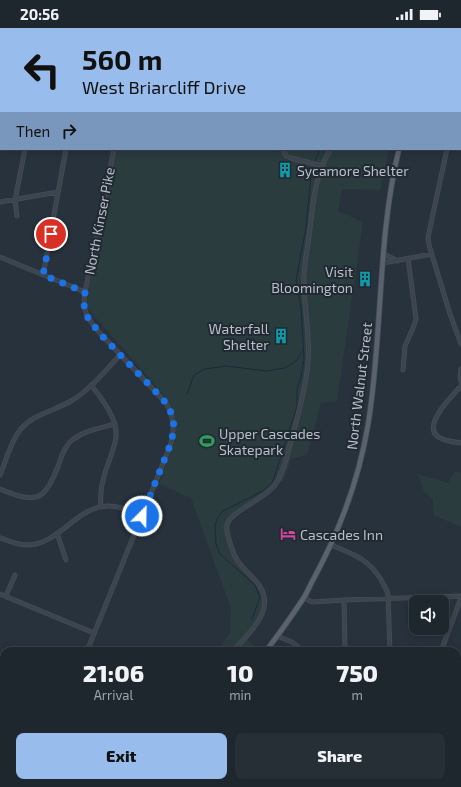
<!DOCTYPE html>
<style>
:root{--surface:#1e262e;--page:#262e36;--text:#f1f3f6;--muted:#a1a5aa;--line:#3c434a;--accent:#98bcec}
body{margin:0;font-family:"Exo 2",sans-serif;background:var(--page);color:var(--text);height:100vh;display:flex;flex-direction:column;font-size:15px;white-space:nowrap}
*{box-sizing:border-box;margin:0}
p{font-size:13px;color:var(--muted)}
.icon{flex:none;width:22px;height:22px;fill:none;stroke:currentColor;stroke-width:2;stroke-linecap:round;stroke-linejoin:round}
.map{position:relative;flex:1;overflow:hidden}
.drawer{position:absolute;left:0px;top:619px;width:461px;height:140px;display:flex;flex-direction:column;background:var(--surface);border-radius:12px 12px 0 0;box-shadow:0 2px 10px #0003,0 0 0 1px var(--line)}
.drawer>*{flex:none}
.banner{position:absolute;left:0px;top:0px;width:461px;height:122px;box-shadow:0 2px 10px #0003,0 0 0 1px var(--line);background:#98bcec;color:#111;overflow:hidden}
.controls{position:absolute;left:409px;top:567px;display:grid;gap:8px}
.controls a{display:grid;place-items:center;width:40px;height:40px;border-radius:8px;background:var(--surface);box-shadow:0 2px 10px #0003,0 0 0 1px var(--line);font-size:20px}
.pin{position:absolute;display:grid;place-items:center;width:34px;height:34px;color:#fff;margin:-17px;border:2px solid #fff;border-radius:50%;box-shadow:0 1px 4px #0007}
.me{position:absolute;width:44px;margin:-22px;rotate:23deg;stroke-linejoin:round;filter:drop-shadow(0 0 3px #0008)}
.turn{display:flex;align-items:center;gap:14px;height:84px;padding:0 16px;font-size:18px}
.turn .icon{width:52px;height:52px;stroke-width:2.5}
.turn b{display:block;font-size:28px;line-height:34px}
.then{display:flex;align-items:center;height:38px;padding:0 16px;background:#0003;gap:8px;font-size:15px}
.eta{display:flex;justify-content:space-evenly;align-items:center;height:68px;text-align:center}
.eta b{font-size:24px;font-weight:800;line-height:28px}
.cta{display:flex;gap:8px;margin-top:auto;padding:8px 16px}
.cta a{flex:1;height:46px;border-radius:8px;background:var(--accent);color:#111;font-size:16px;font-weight:800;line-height:46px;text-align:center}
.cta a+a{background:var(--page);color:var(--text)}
.status{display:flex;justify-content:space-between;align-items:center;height:28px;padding:0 20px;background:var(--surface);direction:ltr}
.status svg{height:11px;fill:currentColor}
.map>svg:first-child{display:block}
</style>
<div class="status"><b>20:56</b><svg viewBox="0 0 49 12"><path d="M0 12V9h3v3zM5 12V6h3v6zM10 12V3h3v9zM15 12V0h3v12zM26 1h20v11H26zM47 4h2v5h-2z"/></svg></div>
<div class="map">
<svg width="461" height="759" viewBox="0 0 461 759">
<rect width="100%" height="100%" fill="#28323d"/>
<path fill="#2a3c3e" d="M139,0H324L139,1Z
M116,121H276V125L282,121H389L380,162L342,161L338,183L363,194L337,373L321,375L307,427L291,431L284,452L232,486L226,495C229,507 229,524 236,534C241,542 250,547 255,555C272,576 258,591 245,610L261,623H217L230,605L231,580L191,470L159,456C171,421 187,402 164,367L88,281L87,273L88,264Z
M455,443L461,445V499L433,487V471L424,464L418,446L448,455Z"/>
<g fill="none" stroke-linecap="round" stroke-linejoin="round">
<path stroke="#1c293a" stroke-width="1" d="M354,1L355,0
M315,134L320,121
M187,366L194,347L205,341L226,338L266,343L285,340L297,332L302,323
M252,591L260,569L255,557L220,526L216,516L215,498L217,491L223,483L263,463L273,453L295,385L297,379V361L301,349L304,331L301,279L296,252L306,200L311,148L314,137"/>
<g stroke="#454d56" stroke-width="5">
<path id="minor" d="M47,1V0
M88,1L89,0
M137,1V0
M327,1V0
M419,1L420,0
M0,65L1,64
M460,82L461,80
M0,105L1,104
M283,121L286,128L291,130L322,138
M447,121L428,209L429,217L450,286L461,316
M0,174L58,164
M17,188L15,172L25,121
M384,226L398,233
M0,229L85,264
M383,235L432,226
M43,247L66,121
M461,341L460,349L461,354
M403,342L405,318L413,300L416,291L408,230
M91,357C99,367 108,378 113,391C122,410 109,429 104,448C101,458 100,468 101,478
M461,358C453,367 423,396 437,408C443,413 453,414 461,415
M0,447C6,433 10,415 20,402C33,386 54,383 71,373C90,362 105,343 120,327
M0,461C37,476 44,474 59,436C61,428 65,420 70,414C82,403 100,400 115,396
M57,505L66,532
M0,510C10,513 19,518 30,517C61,514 78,477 110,478C121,478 132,483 142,488
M331,517C352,526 367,530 380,550C383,556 387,561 388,567L390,623
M0,566L94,605
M6,568L15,547
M304,570L312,574L344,572L461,568
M344,572L345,623
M277,608L292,614L303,623
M87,623L169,421C175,405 175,390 166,375L98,303C87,290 82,282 85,264L114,121
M233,623C251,603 280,579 255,552C243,539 236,535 231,518C229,511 226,504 227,497C229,484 265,471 275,457C283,446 286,431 290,417C296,395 302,373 306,350C312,320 305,287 304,256C303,240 307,224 309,208C313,179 314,146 331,121
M441,623L461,570
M457,667H461
M457,696L461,686
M0,736L4,738
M44,755L51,759
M403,755L422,759
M33,759L34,755
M145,759L147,755
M298,759L299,755
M366,759L367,755
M432,759L434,755"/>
</g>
<g stroke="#454d56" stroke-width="6">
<path id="major" d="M446,1L447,0
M266,623C279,606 291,589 303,571C307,565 310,557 314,550C340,502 359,451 368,397C383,306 377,211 399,121
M167,759L168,755
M174,759L176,755"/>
</g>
<g stroke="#474f58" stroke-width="6">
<path id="highway" d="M0,646L4,648
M0,653L4,655
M210,755L220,759
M229,755L237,759"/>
</g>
<use href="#minor" stroke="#3c444d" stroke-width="3.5"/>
<use href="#major" stroke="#5a636d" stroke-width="4.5"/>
<use href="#highway" stroke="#72685a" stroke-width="5"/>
</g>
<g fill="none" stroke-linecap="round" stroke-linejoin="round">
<path stroke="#1a73e8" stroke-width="7" stroke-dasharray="0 12.6" d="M51,206L43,247L85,264L84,281L89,292L104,310L161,369L169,379L173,391L174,400L171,415L142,488"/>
</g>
<defs>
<g id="building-bare" transform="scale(1.2)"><path d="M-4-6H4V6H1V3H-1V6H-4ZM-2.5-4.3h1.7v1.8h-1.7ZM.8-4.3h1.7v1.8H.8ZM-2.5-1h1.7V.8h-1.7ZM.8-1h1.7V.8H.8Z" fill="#0f9aa8" stroke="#212932" stroke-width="2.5" paint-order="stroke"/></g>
<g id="stadium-bare" transform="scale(1.2)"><path d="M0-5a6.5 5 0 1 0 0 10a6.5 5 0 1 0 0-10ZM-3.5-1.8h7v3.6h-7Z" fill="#2e9e5b" stroke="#212932" stroke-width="2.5" paint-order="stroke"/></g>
<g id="hotel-bare" transform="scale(1.2)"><path d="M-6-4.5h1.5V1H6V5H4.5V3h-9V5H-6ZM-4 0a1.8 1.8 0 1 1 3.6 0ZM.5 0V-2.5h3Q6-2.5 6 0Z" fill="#d1479c" stroke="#212932" stroke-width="2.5" paint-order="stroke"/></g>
</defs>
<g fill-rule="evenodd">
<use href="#building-bare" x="285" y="142"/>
<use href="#building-bare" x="365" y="251"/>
<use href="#building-bare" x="281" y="308"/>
<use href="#stadium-bare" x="207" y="413"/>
<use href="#hotel-bare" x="288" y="506"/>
</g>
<g text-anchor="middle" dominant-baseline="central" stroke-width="4" stroke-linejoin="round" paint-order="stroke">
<g font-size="14" fill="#b8bfc8" stroke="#212932" text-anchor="start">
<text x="297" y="142">Sycamore Shelter</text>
<text x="353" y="243" text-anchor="end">Visit<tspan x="353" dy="16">Bloomington</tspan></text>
<text x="269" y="300" text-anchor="end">Waterfall<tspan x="269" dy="16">Shelter</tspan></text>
<text x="219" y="405">Upper Cascades<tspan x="219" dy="16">Skatepark</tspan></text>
<text x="300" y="506">Cascades Inn</text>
</g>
<g font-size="14" fill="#b8bfc8" stroke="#212932">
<text transform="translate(99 193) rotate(-79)">North Kinser Pike</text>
<text transform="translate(359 358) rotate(-83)">North Walnut Street</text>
</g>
</g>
</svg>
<div class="controls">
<a><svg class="icon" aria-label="sound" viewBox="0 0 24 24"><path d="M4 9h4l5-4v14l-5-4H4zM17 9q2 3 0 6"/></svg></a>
</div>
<div class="pin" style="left:51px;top:206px;background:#d93025"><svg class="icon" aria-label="arrive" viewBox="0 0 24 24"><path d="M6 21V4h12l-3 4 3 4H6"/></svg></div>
<svg class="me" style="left:142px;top:488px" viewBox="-20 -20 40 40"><circle r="17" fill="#1a73e8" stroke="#fff" stroke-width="3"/><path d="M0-11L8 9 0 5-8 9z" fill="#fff"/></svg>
<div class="banner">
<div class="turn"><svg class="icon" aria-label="left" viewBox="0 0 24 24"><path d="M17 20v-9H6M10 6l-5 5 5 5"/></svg><div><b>560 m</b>West Briarcliff Drive</div></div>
<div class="then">Then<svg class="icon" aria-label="right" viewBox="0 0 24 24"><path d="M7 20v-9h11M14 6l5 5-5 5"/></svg></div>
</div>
<section class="drawer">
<div class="eta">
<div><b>21:06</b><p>Arrival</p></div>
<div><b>10</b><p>min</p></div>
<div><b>750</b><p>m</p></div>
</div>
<div class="cta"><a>Exit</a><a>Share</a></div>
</section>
</div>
